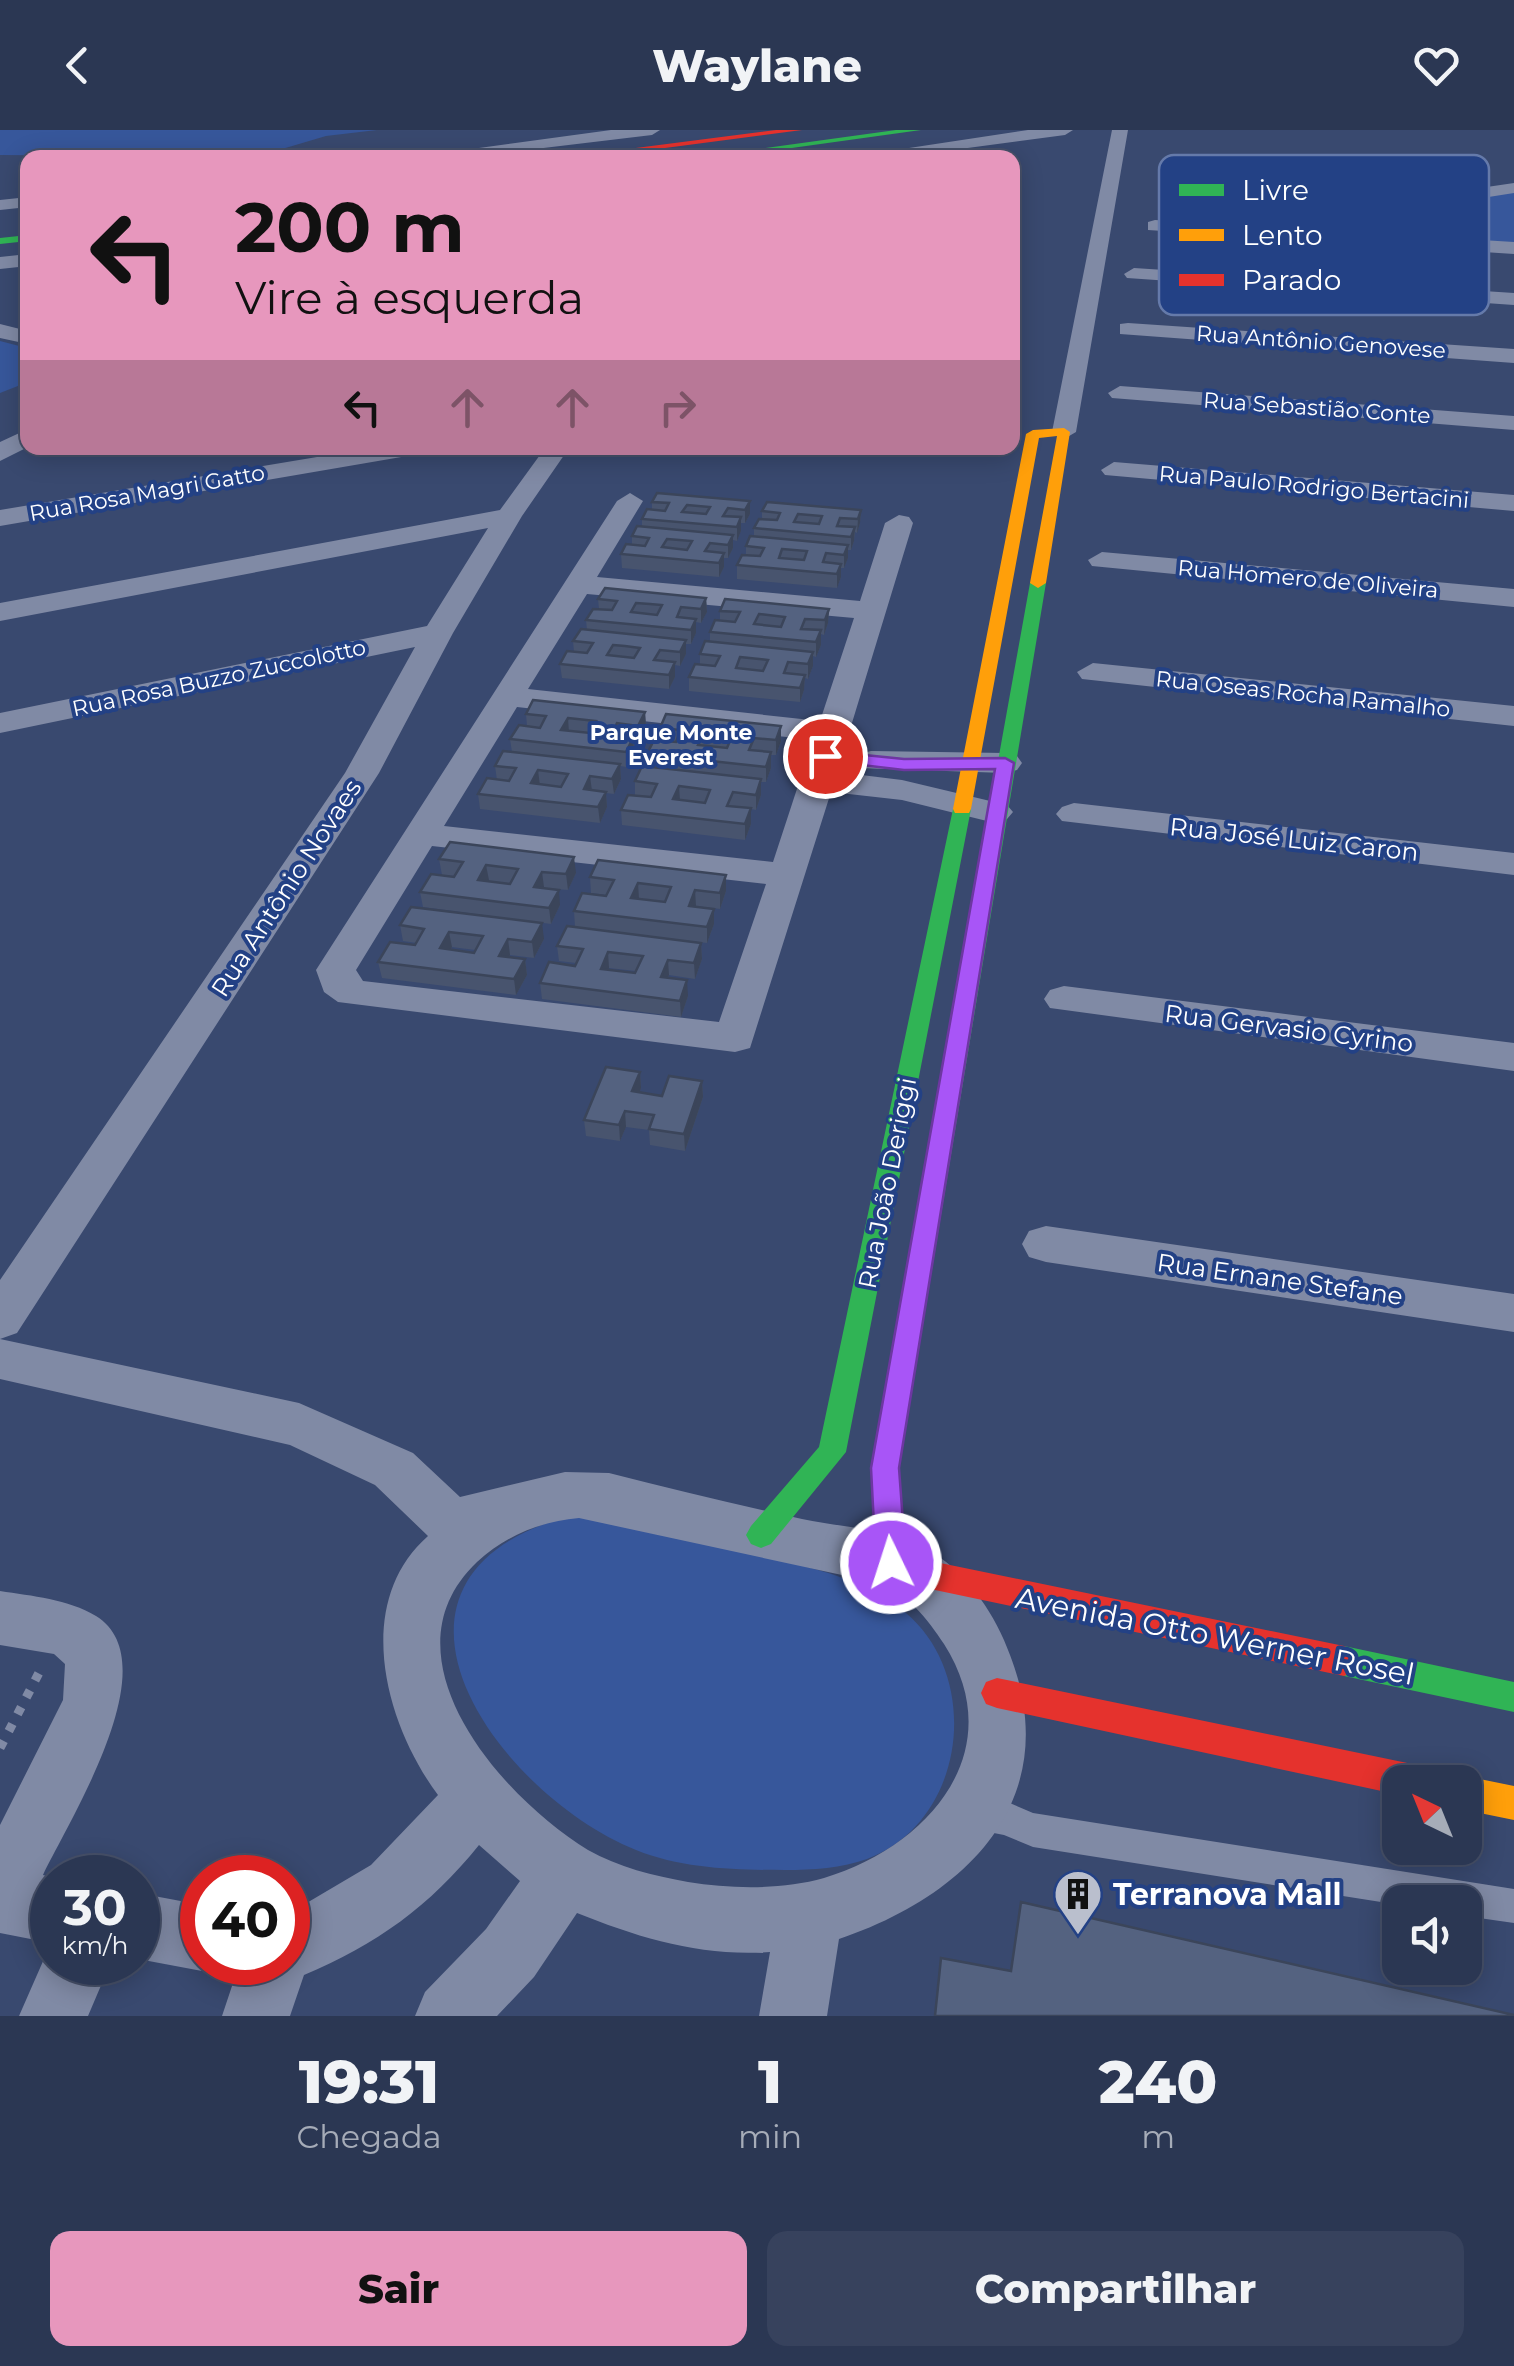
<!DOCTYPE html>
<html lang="pt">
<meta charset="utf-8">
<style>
:root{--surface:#2b3753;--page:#37425d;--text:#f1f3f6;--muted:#a6acb8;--line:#47516a;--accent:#e797bd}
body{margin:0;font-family:Montserrat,sans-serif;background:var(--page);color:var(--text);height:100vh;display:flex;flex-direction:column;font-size:38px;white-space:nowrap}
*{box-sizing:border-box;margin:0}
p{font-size:32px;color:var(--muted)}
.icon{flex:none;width:55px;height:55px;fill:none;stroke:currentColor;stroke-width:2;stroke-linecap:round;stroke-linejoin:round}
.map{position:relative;height:1886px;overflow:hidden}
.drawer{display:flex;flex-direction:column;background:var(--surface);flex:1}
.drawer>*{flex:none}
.hud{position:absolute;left:20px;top:20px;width:1000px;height:305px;border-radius:20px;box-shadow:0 5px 25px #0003,0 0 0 2px var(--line);background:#e797bd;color:#111;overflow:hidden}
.needle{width:65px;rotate:317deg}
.fabs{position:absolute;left:1382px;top:1635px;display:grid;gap:20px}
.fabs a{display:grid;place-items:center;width:100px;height:100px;border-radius:20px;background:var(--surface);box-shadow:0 5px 25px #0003,0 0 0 2px var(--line);font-size:50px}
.speed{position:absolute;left:30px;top:1725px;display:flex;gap:20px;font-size:50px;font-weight:700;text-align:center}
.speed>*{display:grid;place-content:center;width:130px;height:130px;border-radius:50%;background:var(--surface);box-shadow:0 5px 25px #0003,0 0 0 2px var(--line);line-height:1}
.speed small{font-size:25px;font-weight:400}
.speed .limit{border:15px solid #d22;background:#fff;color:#111}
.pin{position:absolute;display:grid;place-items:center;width:85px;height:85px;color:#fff;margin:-42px;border:5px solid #fff;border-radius:50%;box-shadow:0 2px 10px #0007}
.me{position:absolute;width:110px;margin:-55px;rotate:356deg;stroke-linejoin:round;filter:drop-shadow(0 0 8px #0008)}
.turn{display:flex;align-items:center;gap:35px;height:210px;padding:0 50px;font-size:45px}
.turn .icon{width:130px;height:130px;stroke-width:2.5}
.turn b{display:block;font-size:70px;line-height:85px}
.lanes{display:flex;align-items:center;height:95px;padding:0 50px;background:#0003;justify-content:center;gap:50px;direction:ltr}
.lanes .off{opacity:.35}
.eta{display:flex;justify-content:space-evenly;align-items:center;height:170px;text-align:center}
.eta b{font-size:60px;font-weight:800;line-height:70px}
.primary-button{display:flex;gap:20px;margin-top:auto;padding:20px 50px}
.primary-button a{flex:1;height:115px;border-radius:20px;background:var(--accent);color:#111;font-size:40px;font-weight:800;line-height:115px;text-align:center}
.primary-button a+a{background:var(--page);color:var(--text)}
header{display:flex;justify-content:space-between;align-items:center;height:130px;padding:0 50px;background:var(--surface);font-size:45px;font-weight:800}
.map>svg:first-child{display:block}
</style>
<header><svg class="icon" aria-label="back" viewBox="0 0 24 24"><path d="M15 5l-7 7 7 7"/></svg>Waylane<svg class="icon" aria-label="heart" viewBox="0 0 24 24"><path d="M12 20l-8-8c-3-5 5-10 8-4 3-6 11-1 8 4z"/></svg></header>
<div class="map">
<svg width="1514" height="1886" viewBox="0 0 1514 1886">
<rect width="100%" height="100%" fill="#39496f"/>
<path fill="#37579b" d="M0,0H377L326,6L255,27L0,25Z
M1514,60V114L1326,101L1316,96Z
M0,211L27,218L28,252L0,263Z
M569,1386C586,1386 605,1383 622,1387C659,1394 695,1407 731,1417C790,1434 859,1443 906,1483C983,1548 966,1692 867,1729C842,1738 813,1740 785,1740C736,1740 683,1739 636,1720C497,1664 342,1449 569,1386Z"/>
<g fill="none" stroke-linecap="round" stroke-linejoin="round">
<path stroke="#808aa5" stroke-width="9" stroke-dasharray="8 11" stroke-linecap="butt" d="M0,1618L41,1539"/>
<path fill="#808aa5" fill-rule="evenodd" d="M975,1668L1005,1671L1033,1683L1514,1759V1793L1465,1786V1772L1400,1775L1033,1717L1004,1705L963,1697L958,1685L963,1673Z"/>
<path fill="#808aa5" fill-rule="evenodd" d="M611,0H660L652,5L461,28H406Z
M1028,0H1073L1065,5L893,28H843Z
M1112,0H1128L1076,302L1064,309L1052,302Z
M1514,53V63L1317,94L1308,88L1317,82Z
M28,67V77L0,80V70Z
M1155,90L1514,112V124L1148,100V92Z
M28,124V136L0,139V127Z
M1134,138L1514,163V175L1127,148L1124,144Z
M1128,193L1514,219V233L1120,204V194Z
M0,194L28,201V214L0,208Z
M1120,256L1514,286V300L1112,268L1108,263Z
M28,299V317L0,331V312Z
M371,318H425L413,325L0,396V380Z
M545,318H569L522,386L453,503L379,643L17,1203L0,1209L299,1273L413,1323L460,1367L565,1342L609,1343C673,1359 737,1375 802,1389C846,1398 894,1399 933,1423C969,1445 996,1486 1010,1525C1065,1668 969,1765 839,1809L827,1886H759L770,1822C702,1827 639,1808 577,1783L534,1847L497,1886H415L425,1862L486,1799L520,1751L479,1715C430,1776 376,1815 304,1845L290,1886H222L240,1832H288V1784L371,1735L438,1665C385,1594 352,1473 428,1406L375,1355L290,1315L0,1249V1150L345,643L415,517L0,603V583L427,496L488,398L0,491V473L500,380ZM579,1388L879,1453C907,1462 928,1490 944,1514C1012,1621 928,1717 824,1748C781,1760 732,1759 688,1752C654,1746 618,1737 588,1720C501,1667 378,1526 477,1432C507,1405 539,1392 579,1388Z
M1114,332L1514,365V381L1105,345L1101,340Z
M630,363L643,371L597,447L860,471L885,393L899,385L909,387L913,393L837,642L902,650L1007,675L1013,682L1007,689L995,693L902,670L831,662L750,918L735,922L338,872L324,862L316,840L617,371ZM587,464L854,488L820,591L528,559ZM517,577L813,610L773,732L444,696ZM432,716L766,754L719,892L363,851L356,840Z
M1102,422L1514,459V477L1092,436L1088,430Z
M1093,533L1514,576V596L1082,549L1077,542Z
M871,621L1005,623L1017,626L1022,633L1017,640L1005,643L859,638L854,631L859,624Z
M1074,673L1514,723V745L1062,691L1056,684L1062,677Z
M1064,856L1514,913V941L1050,878L1044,869L1050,860Z
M1046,1096L1514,1164V1202L1046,1132L1029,1127L1022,1114L1029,1101Z
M0,1461C32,1466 68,1469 96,1486C170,1532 69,1690 43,1745L53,1748L52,1832H111L88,1886H19L51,1813L0,1803V1695L63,1570L65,1534L54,1524L0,1515Z
M138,1763L202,1775V1832H223L202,1841L138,1829Z"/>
<path fill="#30b455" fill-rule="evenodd" d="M896,0H921L763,22L759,19Z
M28,105V111L0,114V108Z
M1038,448L1046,453L899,1338L906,1433L902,1443L891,1446L880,1443L876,1433L871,1338L1030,453Z
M962,673L971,679L846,1322L771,1414L761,1418L751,1414L746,1405L751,1396L819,1317L953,679Z
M1344,1516L1514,1552V1582L1344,1546L1333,1541L1328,1531L1333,1521Z"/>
<path fill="#ff9f0a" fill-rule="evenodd" d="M1064,298L1070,302L1046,453L1038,458L1030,453L1057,306L1039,308L971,679L969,683H955L953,679L1026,304L1033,300Z
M1465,1646L1514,1656V1690L1465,1680V1652H1453Z"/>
<path fill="#e5322d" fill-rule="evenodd" d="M776,0H802L589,28H558Z
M916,1428L1344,1516L1355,1521L1360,1531L1355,1541L1344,1546L916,1456L905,1452L901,1442L905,1432Z
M997,1548L1417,1635L1429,1640L1434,1652H1400V1665L997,1578L986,1574L981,1563L986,1552Z"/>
</g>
<path fill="#48546e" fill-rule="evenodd" d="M750,371V384L745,393H741V401L737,411L733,410V418L728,428H724V437L719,447L622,438L621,424L632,415V406L642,397V389L652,380V372Z
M861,380L860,393L857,403L855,402L854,411L851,420H848V428L844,438H841V447L837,458L737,449V435L746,425V416L754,407V398L762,389V381Z
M706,468L707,482L701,493L696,492V503L691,514H686V524L680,536L675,535V547L669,559L562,548L560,534L574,522L573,511L587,500L586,490L599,479L598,469Z
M829,479L828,493L824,505L821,504V515L816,527L813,526V536L808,549L805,548L804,560L800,572L689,561V547L700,535V524L710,512V502L720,491V481Z
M645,582L646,597L639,611L633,610L634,623L627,637L620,636L621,649L614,664L606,663L607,677L600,693L480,679L478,664L497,650L495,636L512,622L510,609L527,596L526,584Z
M781,596V611L776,625H771V638L766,652H761V665L756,680L751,679V694L745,710L622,695L621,680L635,665V651L648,637L647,624L660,611V598Z
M439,729L576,743L568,760L543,758L560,775L551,794L423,777L420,762L455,746L442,745Z
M590,747L726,761L720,779L696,776L714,794L707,813L575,797L574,781L607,765L591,763Z
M400,795L544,809L534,828L510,825L509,827L525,829L527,845L516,865L382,848L378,832L415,815L417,813L403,811ZM452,817L475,820L474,823L451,820Z
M701,813L702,829L695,849L669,845L668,848L688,866L681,887L542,869L540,853L575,836L576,833L559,831L557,816ZM609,838L636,841L635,843L608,840Z
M640,942L641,958L639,962L662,966L702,951L703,967L685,1021L650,1015L649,1000L626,997L620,1011L586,1006L584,990Z"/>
<path fill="#3b455a" d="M750,371V384L745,393V380Z
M861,380L860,393L857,403L858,389Z
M741,387V401L737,411V397Z
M855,397L854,411L851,420V407Z
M733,405V418L728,428V415Z
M848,415V428L844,438V425Z
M724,423V437L719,447V433Z
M841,434V447L837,458V444Z
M706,468L707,482L701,493V479Z
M829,479L828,493L824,505L825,490Z
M696,489V503L691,514V500Z
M821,500V515L816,527V512Z
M686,510V524L680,536V522Z
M813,522V536L808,549V534Z
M675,532V547L669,559V545Z
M805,545L804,560L800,572V558Z
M645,582L646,597L639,611L638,596Z
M568,588L569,603L561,600Z
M781,596V611L776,625V610Z
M633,608L634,623L627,637L626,622Z
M771,622V638L766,652V637Z
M620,634L621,649L614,664L612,649Z
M538,640L540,656L531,653Z
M590,646L592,661L584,659Z
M761,649V665L756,680V665Z
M679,656L680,671L673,669Z
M606,662L607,677L600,693L598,677Z
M751,678V694L745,710V694Z
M574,727L576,743L568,760L566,744Z
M486,735L489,750L480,766L478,750Z
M542,742L544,757L536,772L534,757Z
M726,745V761L720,779V763Z
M638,753L639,769L631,768Z
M559,760L560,775L551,794L549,778Z
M695,760L696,776L690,791L689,776Z
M714,779V794L707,813V797Z
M542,793L544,809L534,828L532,812Z
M449,802L452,817L443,834L440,818Z
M508,809L510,825L501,842L499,826Z
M701,813L702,829L695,849L694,833Z
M608,822L609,838L602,855L601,839Z
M525,829L527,845L516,865L514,849Z
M668,830L669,845L662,862L661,847Z
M687,850L688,866L681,887L680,871Z
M640,942L641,958L634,977L632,961Z
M702,951L703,967L685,1021L684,1004Z
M625,981L626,997L620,1011L619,995Z"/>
<path fill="#546280" stroke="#3b455a" stroke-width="2.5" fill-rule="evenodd" d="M657,363L750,371L745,380L728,378L723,386L741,387L737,397L642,389L647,379L665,381L669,373L652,372ZM687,375L710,377L706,384L682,382Z
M767,372L861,380L858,389L840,388L837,396L855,397L851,407L754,398L759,389L777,390L780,383L762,381ZM798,384L822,386L819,394L794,392Z
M637,396L733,405L728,415L710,413L705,421L724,423L719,433L621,424L626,414L645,416L649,408L632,406ZM667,409L692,411L687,420L662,417Z
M750,406L848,415L844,425L826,423L823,432L841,434L837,444L737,435L742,425L760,426L764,418L746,416ZM782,419L807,421L804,430L779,428Z
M605,458L706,468L701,479L681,477L677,487L696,489L691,500L586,490L593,479L612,480L617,471L598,469ZM636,473L650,474L662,475L657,485L631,482Z
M725,469L829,479L825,490L805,489L801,499L821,500L816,512L710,502L715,490L735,492L740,482L720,481ZM759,484L785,487L781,497L754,494Z
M581,499L686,510L680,522L660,520L654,530L675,532L669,545L560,534L567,521L587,523L593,513L573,511ZM613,515L625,516L640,518L634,528L607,525Z
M705,511L813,522L808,534L788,532L784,543L805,545L800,558L689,547L695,534L715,536L720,526L700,524ZM740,527L768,530L763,541L736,538Z
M533,570L645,582L638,596L617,593L611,605L633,608L626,622L510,609L519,595L540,598L546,586L526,584ZM568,588L596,591L590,603L561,600Z
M666,584L781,596L776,610L754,608L749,620L771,622L766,637L647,624L654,610L676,612L681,600L660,598ZM703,603L732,606L727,618L698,615Z
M503,621L620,634L612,649L590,646L584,659L606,662L598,677L478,664L487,648L509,651L516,638L495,636ZM538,640L568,644L561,657L531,653Z
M642,636L761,649L756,665L733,662L727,676L751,678L745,694L621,680L628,665L651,667L657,654L635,651ZM679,656L710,660L705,673L673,669Z
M450,712L574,727L566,744L542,742L534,757L559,760L549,778L420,762L431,744L454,747L463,732L439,729ZM486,735L518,739L510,754L478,750Z
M598,730L726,745L720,763L695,760L689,776L714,779L707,797L574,781L582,763L606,766L614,750L590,747ZM638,753L671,757L665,772L631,768Z
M411,777L542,793L532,812L508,809L499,826L525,829L514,849L378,832L390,812L415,815L424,799L400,795ZM449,802L483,806L474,823L440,818Z
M567,796L701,813L694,833L668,830L661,847L687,850L680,871L540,853L549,832L575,836L583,819L557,816ZM608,822L643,826L635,843L601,839Z
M606,937L640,942L632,961L662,966L669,946L702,951L684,1004L649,999L654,985L625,981L619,995L584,990Z
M1021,1772L1514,1885V1886H935L941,1828L1011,1841Z"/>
<path fill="#a855f7" stroke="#6d37a1" stroke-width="2.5" d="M825,621L904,629L1005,628L1014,633L899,1338L906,1433L902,1443L891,1447L881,1443L876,1433L871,1338L995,639L904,640L819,630L816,626Z"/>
<defs>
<g id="building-pin" transform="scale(2.5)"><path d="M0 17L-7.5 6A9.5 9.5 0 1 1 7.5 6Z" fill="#babfcd" stroke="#234185"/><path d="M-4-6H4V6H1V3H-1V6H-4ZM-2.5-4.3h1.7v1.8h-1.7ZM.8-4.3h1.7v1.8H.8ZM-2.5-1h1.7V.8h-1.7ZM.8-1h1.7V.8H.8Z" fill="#111"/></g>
</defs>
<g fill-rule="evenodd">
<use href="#building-pin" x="1078" y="1764"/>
</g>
<g text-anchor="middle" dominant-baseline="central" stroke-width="8" stroke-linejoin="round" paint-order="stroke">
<g font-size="22" fill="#fff" stroke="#234185">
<text transform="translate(1321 212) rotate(4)">Rua Antônio Genovese</text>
<text transform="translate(1317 278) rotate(4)">Rua Sebastião Conte</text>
<text transform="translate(1314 357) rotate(5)">Rua Paulo Rodrigo Bertacini</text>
<text transform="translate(147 363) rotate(-10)">Rua Rosa Magri Gatto</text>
<text transform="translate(1308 449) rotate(5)">Rua Homero de Oliveira</text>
<text transform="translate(219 548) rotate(-12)">Rua Rosa Buzzo Zuccolotto</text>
<text transform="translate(1303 564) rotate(6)">Rua Oseas Rocha Ramalho</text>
</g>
<g font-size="22" font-weight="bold" fill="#fff" stroke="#234185">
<text x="671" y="602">Parque Monte<tspan x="671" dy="25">Everest</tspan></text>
</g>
<g font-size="25" fill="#fff" stroke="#234185">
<text transform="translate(1294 709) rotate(6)">Rua José Luiz Caron</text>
<text transform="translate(286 758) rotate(-57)">Rua Antônio Novaes</text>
<text transform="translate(1289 898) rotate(7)">Rua Gervasio Cyrino</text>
<text transform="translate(887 1053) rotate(-79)">Rua João Deriggi</text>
<text transform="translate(1280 1149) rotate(8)">Rua Ernane Stefane</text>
</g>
<g font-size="30" fill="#fff" stroke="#234185">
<text transform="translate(1215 1506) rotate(11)">Avenida Otto Werner Rosel</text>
</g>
<g font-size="30" font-weight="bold" fill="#fff" stroke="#234185" text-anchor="start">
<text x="1113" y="1764">Terranova Mall</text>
</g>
</g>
<rect x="1159" y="25" width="330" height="160" rx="15" fill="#234185" stroke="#657aaa" stroke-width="2.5"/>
<rect x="1179" y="54" width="45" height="12" fill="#30b455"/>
<rect x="1179" y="99" width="45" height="12" fill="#ff9f0a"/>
<rect x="1179" y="144" width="45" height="12" fill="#e5322d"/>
<g font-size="28" fill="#fff">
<text x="1242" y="70">Livre</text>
<text x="1242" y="115">Lento</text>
<text x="1242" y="160">Parado</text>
</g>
</svg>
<div class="fabs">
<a><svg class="needle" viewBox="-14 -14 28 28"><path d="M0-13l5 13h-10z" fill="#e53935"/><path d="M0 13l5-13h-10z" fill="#a6acb8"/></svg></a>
<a><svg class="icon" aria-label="sound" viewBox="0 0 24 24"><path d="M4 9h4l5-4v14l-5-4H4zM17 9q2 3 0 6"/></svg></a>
</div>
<div class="speed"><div>30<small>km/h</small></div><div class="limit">40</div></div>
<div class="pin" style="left:825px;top:626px;background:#d93025"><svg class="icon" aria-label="arrive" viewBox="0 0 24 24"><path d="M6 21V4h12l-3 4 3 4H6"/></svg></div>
<svg class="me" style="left:891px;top:1433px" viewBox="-20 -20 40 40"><circle r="17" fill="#a855f7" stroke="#fff" stroke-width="3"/><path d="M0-11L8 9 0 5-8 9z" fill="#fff"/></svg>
<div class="hud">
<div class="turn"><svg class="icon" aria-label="left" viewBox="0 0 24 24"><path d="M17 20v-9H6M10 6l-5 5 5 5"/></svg><div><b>200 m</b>Vire à esquerda</div></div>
<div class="lanes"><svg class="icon" aria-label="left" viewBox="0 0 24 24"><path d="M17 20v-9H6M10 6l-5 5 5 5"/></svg><svg class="icon off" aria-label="ahead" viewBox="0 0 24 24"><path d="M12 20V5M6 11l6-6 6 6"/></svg><svg class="icon off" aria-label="ahead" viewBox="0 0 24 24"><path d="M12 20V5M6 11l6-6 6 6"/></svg><svg class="icon off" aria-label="right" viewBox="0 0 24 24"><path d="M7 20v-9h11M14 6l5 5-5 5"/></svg></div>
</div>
</div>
<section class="drawer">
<div class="eta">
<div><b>19:31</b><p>Chegada</p></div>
<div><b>1</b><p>min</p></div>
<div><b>240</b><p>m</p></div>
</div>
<div class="primary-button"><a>Sair</a><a>Compartilhar</a></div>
</section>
